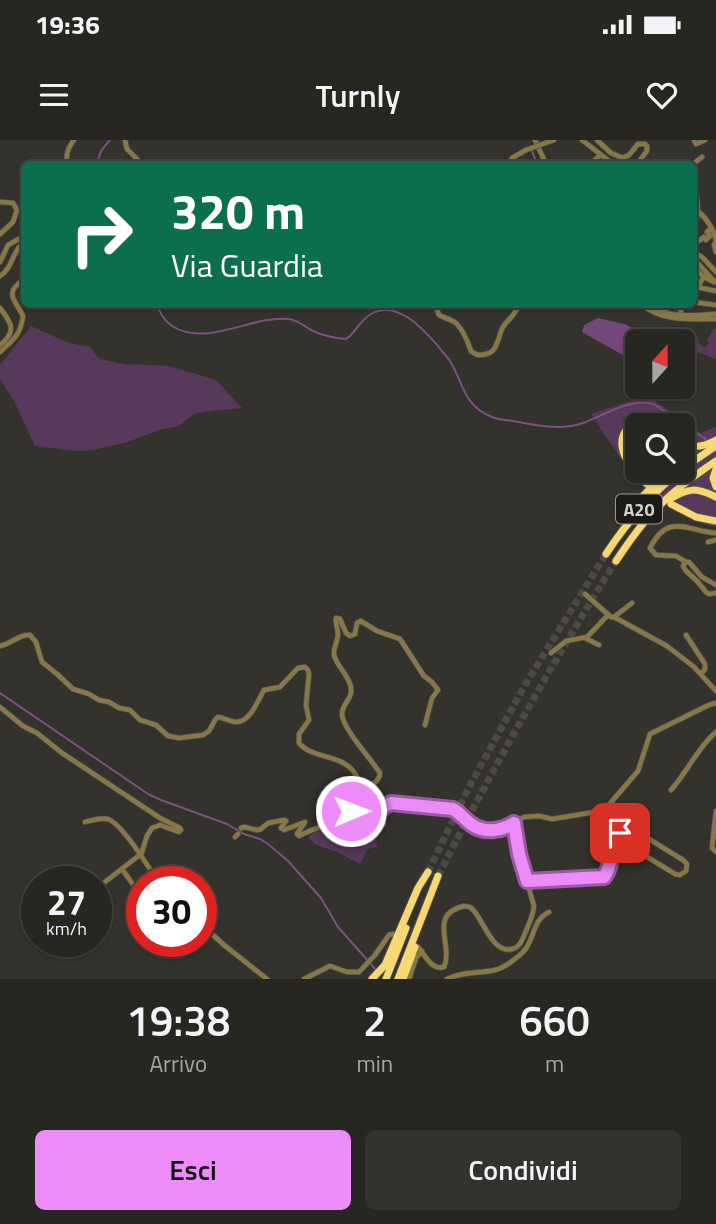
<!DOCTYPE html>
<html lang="it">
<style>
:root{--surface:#272621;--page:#33322e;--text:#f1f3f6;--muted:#a4a5a5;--line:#43433f;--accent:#ed8cf9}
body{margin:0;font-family:"Titillium Web",sans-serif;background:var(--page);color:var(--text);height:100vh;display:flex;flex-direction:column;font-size:26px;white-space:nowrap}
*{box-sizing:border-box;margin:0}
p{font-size:23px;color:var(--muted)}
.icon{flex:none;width:38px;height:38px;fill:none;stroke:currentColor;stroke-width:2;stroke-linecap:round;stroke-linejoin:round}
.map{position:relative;height:839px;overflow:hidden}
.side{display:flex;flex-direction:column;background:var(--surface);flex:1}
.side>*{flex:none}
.top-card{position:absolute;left:21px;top:21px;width:676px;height:147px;border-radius:10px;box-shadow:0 2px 5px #0004,0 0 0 2px var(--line);background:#0b6e4f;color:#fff;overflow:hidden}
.needle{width:46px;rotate:21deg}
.buttons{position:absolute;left:625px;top:189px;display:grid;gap:14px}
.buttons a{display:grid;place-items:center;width:70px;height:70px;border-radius:10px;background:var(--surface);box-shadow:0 2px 5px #0004,0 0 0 2px var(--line);font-size:35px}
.speed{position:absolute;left:21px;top:726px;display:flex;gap:14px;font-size:35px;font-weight:700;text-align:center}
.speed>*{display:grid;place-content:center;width:91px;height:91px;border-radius:50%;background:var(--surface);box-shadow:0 2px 5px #0004,0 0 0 2px var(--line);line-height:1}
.speed small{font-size:18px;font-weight:400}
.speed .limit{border:10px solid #d22;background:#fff;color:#111}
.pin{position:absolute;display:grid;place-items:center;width:60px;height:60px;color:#fff;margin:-30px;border-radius:14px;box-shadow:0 4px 10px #0006}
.me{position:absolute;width:77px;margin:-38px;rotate:89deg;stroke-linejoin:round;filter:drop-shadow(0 0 5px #0008)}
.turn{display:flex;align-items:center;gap:24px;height:147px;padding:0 35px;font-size:32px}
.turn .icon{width:91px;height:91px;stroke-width:2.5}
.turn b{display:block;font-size:49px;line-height:60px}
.eta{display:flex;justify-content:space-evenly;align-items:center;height:119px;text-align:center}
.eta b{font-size:42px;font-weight:600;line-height:49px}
.primary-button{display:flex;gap:14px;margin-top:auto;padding:14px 35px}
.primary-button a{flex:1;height:80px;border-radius:10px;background:var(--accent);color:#111;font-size:28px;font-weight:600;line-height:80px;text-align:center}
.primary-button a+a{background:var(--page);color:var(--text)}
.status{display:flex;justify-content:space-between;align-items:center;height:49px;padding:0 35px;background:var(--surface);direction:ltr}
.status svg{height:19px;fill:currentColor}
header{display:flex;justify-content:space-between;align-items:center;height:91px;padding:0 35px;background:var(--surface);font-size:32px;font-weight:600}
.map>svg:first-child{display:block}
</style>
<div class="status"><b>19:36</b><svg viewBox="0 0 49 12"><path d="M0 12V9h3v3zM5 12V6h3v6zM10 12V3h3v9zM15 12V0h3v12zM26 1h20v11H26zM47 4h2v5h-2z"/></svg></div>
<header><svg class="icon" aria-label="menu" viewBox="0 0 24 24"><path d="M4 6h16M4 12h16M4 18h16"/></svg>Turnly<svg class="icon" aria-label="heart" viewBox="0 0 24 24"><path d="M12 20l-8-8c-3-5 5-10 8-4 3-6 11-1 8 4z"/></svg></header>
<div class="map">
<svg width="716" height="839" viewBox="0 0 716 839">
<rect width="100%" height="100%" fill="#34322c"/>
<path fill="#57395b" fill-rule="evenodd" d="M31,186L69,203L90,207L99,219L124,224L169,226L216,240L242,268L211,271L194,274L179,286L159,290L128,302L93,310L76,311L35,306L15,263L0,239V225Z
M714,188L716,189V219L700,213L683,211L682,201H657L656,198L665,189L698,198L700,205L705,208L709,203L707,200Z
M640,258H648L655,261L701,293L716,287V387C656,374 622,322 591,274ZM637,285H682V331H637Z
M384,672L387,685L376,697L377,707L368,709L360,724L337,712L316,705L309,699V696L327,686L328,687L340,680L342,681L349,673L364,683L367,681L373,686Z"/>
<path fill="#734779" d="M598,178L625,184L639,192L642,190L656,198L657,201H637V223L582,192L584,185Z"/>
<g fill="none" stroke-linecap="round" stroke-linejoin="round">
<path stroke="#7e5183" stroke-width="2" d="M532,11L537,24
M98,24C98,13 103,8 110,0
M158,164C159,174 164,180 172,186C208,208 251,175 289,179C298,180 305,187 313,191C322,195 335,198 345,199L349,197C356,190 362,179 371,174C397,159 423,189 438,206C442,212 448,217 451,223C464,245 464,266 492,277C498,280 507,280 513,281C536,285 560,291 583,283C605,275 629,258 654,264L707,300
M0,553L148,654L161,660L227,684L244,694L260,699L268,704L288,721L321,758L338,787L377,831"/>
<path stroke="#4c4a44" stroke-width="7" stroke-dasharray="7 3.5" stroke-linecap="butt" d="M428,732L468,649L525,545L606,414
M438,736C493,628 552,523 616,421"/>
<g stroke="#514f49" stroke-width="6">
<path id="minor" d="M125,0L127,9L142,24
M535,0L546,24
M582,0L613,24
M597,0L611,13L623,18L629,15L638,4H645L647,6V11L637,24
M694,0L696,4L705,0
M540,5L554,0
M68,24C65,15 68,8 74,0
M509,24L512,18L526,10
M591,24L600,15
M693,24L702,17
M693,45C701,61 697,81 693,97
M0,62L13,63L17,70L13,82L0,94
M697,70C706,78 714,89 716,101
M716,102L714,105L716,112
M694,112L696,103L704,97L706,100L710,96L707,92L711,88
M694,112L703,118L716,132
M693,118L715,142
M0,122L8,105L24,96
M693,127L704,137L714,142
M0,136C13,128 12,111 24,102
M697,147L716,151
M693,157L694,152L704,137
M693,162L716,165
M435,164L439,175C444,178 451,179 456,183C463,190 468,202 471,211C476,215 479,216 486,214C498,212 498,196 503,187C509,178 515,176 519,164
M641,164C662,182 690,179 716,179
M647,164C667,178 692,176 716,174
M676,164L681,170V175
M0,168C12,183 17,192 0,205
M0,212C13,199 20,197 23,176C15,159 3,154 24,139
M716,393C687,391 668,372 650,408L656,415L676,416L686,422H689L702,437L716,445
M708,402L716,400
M686,422L683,426L686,431L697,441L706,452L709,454L716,453
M585,454L611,477H614L667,506L694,527L716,551
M614,477L632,463
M686,495L705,524V529L701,534
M585,498L599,505
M0,506C11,504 19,494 30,495L36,502L42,522L57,534L73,549L89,554L99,560L109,562L119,568L130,570L140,580L156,585L168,596L179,598L203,595L209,591L215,580L218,577C224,578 231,582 237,582C251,581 258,560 264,550L280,547L298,528L305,527L308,530L309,534L306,565L309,580L299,594V603C312,619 341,614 354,632C364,646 353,662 361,676L370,679L386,665L399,663L453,669L459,672L475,686L485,690H496L505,688L524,677L539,676L552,679L601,671L607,667L638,631L650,594L709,565L716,563
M551,513L566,501L587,497L608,475
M0,567L23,586L37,593L62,613L160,678L180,688L181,690L179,692L160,685L152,688L147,696L141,715L137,717L96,749
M359,649C368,646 379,644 380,633C372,620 342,588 342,574C342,562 355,559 350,544C347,534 337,526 334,515C333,508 338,501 338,494C338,488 335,484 336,478L340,479L346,493L350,496L355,494L357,483L361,481L377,491L400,499L424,536L432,542L438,550L432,558L425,585
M671,650C687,632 699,606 716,592
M716,671L712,708L716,712
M85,682C91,681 101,677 108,679C122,684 150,729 158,742
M241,688L244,687L257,690L261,689L268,683L284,680L286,681L281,688L284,690L305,682L297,694L299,696C315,687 334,685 347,671L358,672
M235,697L238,694
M122,729L142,757
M527,741L604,737C613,725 611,708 618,694L621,693L626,696L628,703L631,707L675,734L680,735L686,731L687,724L683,720L641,694
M201,784L224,805L267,839
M418,807C425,815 432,831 444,827C454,805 427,775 464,766C470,767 470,766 474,771C484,782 493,814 512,809C518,808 521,803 523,798C527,788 533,777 534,766L521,721L514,683
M304,839L330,826L347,832H359L375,815L389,795L393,794
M409,839L416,818L422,811
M447,839C464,831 477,834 495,830C504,828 516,819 523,812C535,801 531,781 549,772"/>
</g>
<g stroke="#514f49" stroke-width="9">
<path id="highway" d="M682,303C695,309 705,306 716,300
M682,329L716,306
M716,329L713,338L716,347
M649,346C639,337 627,325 623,311C616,286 642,275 662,285
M670,359C689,348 696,347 716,357
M671,364L696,377L716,381
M627,377L643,356L668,331
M606,414C627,382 650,355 680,331
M616,421C628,403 641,384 656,369C674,350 695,335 716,321
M372,839L385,825L418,748L428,732
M386,839L406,788
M398,839L438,736
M403,839L415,807"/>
</g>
<use href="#minor" stroke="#887847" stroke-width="4.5"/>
<use href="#highway" stroke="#f8d875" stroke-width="7"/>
<g stroke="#514f49" stroke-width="6" stroke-linecap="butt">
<path id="minor-bridge" d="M526,10L540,5"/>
</g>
<use href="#minor-bridge" stroke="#887847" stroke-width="4.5"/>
</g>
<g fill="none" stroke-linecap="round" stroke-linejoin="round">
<g stroke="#9a5ba2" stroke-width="18">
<path id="route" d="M351,671L358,672L363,677L370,679L385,666L391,663L453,669C460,673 464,679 471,684C484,694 501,691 514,683L519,714L527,741L604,737C614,724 609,706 620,693"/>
</g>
<use href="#route" stroke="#ed8cf9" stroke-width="12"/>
</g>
<g text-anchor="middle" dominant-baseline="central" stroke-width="5" stroke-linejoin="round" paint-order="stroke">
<rect fill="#1b1a17" stroke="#9c9a96" stroke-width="2" x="616" y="354.5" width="46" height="29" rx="5"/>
<g font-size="18" font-weight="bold" fill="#d3d1cd">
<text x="639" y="369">A20</text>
</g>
</g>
</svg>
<div class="buttons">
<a><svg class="needle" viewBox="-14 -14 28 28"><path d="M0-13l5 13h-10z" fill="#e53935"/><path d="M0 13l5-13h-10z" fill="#a4a5a5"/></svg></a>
<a><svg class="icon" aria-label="search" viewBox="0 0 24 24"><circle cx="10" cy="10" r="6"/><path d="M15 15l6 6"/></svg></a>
</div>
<div class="speed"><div>27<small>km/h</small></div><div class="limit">30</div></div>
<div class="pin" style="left:620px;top:693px;background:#d93025"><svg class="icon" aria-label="arrive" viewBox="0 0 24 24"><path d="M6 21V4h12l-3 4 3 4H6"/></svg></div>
<svg class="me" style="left:351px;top:671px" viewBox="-20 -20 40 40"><circle r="17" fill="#ed8cf9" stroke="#fff" stroke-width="3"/><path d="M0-11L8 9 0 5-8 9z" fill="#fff"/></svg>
<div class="top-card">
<div class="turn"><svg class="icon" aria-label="right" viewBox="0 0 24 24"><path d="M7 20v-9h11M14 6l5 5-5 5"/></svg><div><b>320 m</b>Via Guardia</div></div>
</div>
</div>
<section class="side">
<div class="eta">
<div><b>19:38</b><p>Arrivo</p></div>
<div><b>2</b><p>min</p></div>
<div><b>660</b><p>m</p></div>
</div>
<div class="primary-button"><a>Esci</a><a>Condividi</a></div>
</section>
